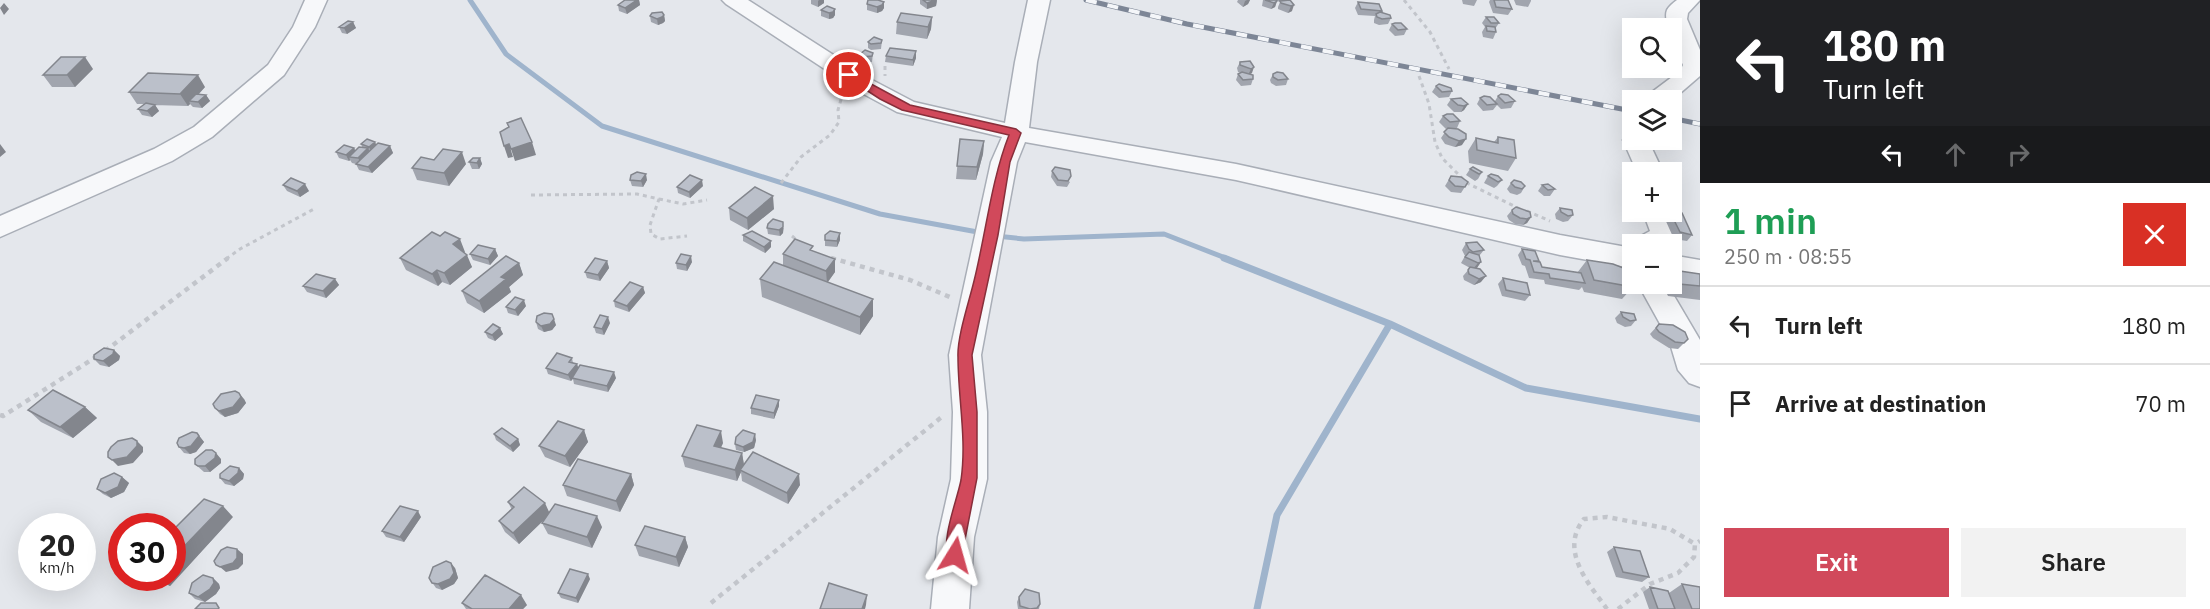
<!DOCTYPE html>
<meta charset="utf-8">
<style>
:root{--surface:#fff;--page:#f2f2f2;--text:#222;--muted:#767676;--line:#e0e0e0;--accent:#d1495b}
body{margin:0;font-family:"IBM Plex Sans",sans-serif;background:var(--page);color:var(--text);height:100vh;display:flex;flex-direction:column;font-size:22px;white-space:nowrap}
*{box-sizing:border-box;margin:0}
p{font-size:20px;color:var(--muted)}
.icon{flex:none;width:33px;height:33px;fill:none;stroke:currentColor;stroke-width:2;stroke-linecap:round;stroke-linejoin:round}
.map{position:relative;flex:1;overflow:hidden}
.drawer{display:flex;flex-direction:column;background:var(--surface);width:510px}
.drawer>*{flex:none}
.banner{background:#202124;color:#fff;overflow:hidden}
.buttons{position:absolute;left:1622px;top:18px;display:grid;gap:12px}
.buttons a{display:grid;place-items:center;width:60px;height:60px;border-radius:0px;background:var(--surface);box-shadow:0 6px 24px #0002;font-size:30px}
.speed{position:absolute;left:18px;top:513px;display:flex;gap:12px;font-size:30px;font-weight:700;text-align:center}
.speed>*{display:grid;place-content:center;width:78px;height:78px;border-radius:50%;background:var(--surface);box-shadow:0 6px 24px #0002;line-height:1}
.speed small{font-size:15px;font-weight:400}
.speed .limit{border:9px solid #d22;background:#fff;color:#111}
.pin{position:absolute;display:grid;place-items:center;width:51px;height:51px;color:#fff;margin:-26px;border:3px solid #fff;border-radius:50%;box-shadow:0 2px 6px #0007}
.me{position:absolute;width:66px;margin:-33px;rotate:8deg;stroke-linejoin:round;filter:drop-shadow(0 0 4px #0008)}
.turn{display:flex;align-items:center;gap:21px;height:126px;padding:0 24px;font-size:27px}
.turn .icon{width:78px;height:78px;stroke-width:2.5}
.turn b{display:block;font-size:42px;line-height:51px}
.lanes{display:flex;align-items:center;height:57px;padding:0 24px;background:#0003;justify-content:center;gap:30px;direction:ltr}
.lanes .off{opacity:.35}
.round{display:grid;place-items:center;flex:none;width:63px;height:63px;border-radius:0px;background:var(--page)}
.summary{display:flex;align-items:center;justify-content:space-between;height:102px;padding:0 24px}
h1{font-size:36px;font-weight:600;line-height:45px;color:#1e9e55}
.button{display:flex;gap:12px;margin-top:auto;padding:12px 24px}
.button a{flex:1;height:69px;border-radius:0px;background:var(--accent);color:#fff;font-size:24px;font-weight:600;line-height:69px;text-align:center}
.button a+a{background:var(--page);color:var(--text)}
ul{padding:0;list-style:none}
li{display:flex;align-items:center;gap:18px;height:78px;padding:0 24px;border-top:2px solid var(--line)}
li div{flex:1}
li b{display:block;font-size:22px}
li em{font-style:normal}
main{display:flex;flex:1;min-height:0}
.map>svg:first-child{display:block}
</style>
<main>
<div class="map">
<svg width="1700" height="609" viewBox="0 0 1700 609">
<rect width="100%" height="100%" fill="#e4e7ec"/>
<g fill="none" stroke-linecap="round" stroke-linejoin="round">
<path stroke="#9fb4cc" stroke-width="5" d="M470,0L506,54L602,126L880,214L983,233
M996,236L1024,239L1164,234L1228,259"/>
<path stroke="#9fb4cc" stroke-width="7" d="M1224,258L1390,324L1526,388L1700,419
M1257,609L1277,515L1390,324"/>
<g stroke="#a9aeb7" stroke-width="3">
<path id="minor" d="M305,0H327L315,27L284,75L212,137L172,161L0,237V216L154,149L194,127L268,65L293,27Z
M722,0H748L874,81L914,102L1005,123L1015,62L1028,0H1050L1037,62L1029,128L1236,164L1560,235L1632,248V268L1560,255L1236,180L1025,142L1017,162L981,355L987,412V479L974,537L969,609H931L938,537L951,479L953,412L949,355L991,162L1002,137L897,112L858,91L726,4Z
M1677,0H1700L1688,13L1687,19L1700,50V76L1671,101L1645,100L1648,95L1680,71L1683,65C1678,52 1662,21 1667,10C1669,6 1673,3 1677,0Z
M1632,133V140H1648L1663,172H1637L1623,140L1627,134Z
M1643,212H1669L1680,235L1671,245L1635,244L1639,237L1650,231Z
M1671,255L1700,260V280L1671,275Z
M1638,284H1667L1700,340V387L1689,383L1678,370L1669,340Z"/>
</g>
<path stroke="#c2c5cb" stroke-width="3" stroke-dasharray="4 4" stroke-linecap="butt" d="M1404,0L1430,32L1449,69
M885,66V76
M1419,76L1429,104L1435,142L1442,158L1467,183L1520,209
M781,183L801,157L830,135L839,122L838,110L842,96L846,94
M531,195L637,194L659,199L650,225L651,234L660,239L687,236
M659,199L683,204L707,200
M1527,211L1550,221
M792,236L799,242
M831,258L836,259
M226,259L240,249L314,209"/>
<path stroke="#c2c5cb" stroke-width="4.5" stroke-dasharray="5 5" stroke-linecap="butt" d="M831,258L910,280L952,298
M105,351L228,258
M0,415L3,416L96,357
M711,603L943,416
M1607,609C1588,583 1559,550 1584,519L1607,517L1670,529L1695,544
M1618,609L1650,584L1678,573L1694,557L1695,544L1700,541"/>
<use href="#minor" fill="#f7f8fa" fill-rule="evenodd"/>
<g stroke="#7d8696" stroke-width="5">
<path id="rail" d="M1086,0L1187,24L1632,111
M1671,118L1700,124"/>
</g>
<use href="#rail" stroke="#f4f6f9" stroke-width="4" stroke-dasharray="11" stroke-linecap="butt"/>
</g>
<path fill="#a1a5ae" d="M625,0H639L640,5L627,14L619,11L618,5Z
M811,0H824V3L818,7L811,4Z
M920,0H937L936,6L927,9L920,4Z
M1238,0H1250L1248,4L1243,7L1237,2Z
M1263,0H1290L1292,11L1288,13L1278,9V7L1280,2L1277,1L1275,7L1271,9L1262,6Z
M1462,0H1477L1474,6L1463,4Z
M1490,0H1508L1512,9L1508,15L1493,13L1489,2Z
M1514,0H1531V1L1528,7L1516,5Z
M884,2V8L882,11L877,13L867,10V4Z
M1358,2L1382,11L1381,13L1391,18L1388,24L1379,25L1374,23V20L1375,16L1358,15L1355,8Z
M821,10L835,15L833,18L829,19L821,16Z
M664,15L665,21L663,23L658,25L651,22L650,16Z
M930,17H932L931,29L927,39L896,34L897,22Z
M1486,17L1499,23L1495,29L1496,32L1493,39L1483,37L1482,32L1485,27L1482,23Z
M353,22L356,28L347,34L342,33L339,27Z
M1392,24L1407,29L1404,35L1395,36L1389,30Z
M882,40L881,49L871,50L868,48V42Z
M873,53L872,62L862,63L859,61V55Z
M886,56L916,58L913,66L885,62Z
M1250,61L1252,73L1250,74L1253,79L1251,85L1241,86L1236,80L1238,74L1241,73L1238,72L1237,68L1240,62Z
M93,69L75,87H52L43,75Z
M1273,74L1288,79L1286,85L1276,86L1271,83L1270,80Z
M1436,86L1452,91L1449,97L1439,98L1432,92Z
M205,87L199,94L206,95L210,101L202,108L193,107L190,104L188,106L154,105H155L159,111L152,117L142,115L138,109L144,104H137L129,92Z
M1498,96L1515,101L1511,108L1501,109L1497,105L1493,110L1483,111L1477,104L1480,98L1495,101Z
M1451,99L1468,104L1464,110L1461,112H1454L1447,105Z
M1443,116L1460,121L1457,128H1451L1462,145L1455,147L1445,144L1441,138L1448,128L1446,129L1439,122Z
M1498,137L1516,158L1508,171L1469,163L1468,151L1476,138L1494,142Z
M960,139L984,141L983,154L976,180L956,179Z
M361,144L390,146L393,153L372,173L359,170L356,164L352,163L350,160L349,161L339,158L336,152L354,148L355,151L362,147Z
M480,158L482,164L479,169H472L469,162Z
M466,164L449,186L417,180L412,168Z
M1470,169L1482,172L1478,179L1475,181L1466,175Z
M1664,169L1678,175L1672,182L1671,181V172H1661Z
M1052,171L1070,182L1067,187L1057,186L1051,177Z
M1451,176L1468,182L1461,193L1451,192L1445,186Z
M1488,176L1502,180L1497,186L1494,188L1484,183Z
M630,180H647L643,187L632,186Z
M1511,183L1525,186L1521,193L1517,195L1510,193L1507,189Z
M283,185L309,191L300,197L287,191Z
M1542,185L1555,189L1550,196H1544L1538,191Z
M703,186L690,198L678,193L677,187Z
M729,208L774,209L748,230L730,220Z
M1560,208L1573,215L1568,221L1563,222L1556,219L1555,214Z
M1512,210L1531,217L1527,223L1523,225L1515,224L1509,220L1507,216Z
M1669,212H1671L1692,235L1687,241L1674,239L1664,217Z
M767,228H784L783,233L780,236L768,234Z
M840,233V240L837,247L825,246V235Z
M743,235L771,247L765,253L743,241Z
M1466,243L1484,250L1479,256L1481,262L1476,268L1481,282L1474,285L1464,280L1463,276L1470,268L1461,263L1465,256L1462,250Z
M495,249L498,256L490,265L473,260L470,254Z
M1522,249L1539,261L1538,262L1542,267L1577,273L1587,260L1628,272H1632V284H1635L1633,286V287L1622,299L1584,292L1582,287L1579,290L1545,284L1544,280L1529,278L1525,266L1522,265L1518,255Z
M465,252L464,253L472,267L450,285L442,282L438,286L406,270L400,258Z
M814,252L835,272L828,282L873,316L860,335L762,297L760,279L783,265V254Z
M607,261L609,268L600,281L587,278L585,272Z
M692,262L687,271L677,269L676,263Z
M519,263L523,275L509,287L511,292L484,313L467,303L462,291Z
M1673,270L1700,274V300L1668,296L1662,284H1671V272Z
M1503,278L1530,295L1525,301L1502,296L1498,284Z
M335,279L339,285L326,298L307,292L303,286Z
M643,287L645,293L629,312L615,307L614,301Z
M526,306L518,316L508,313L506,307Z
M1621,312L1636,320L1631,326L1625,327L1617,323L1615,318Z
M536,322L556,325L552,330L544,332L538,329Z
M610,323L604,335L596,333L594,327Z
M1659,324L1688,339L1678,349L1669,348L1653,338L1650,334Z
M500,328L503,334L495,341L488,338L485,332Z
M114,350L120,356L119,360L109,367L100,365L94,359Z
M572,358L573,363L577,364L578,368L616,378L608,392L574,384L573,379L571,381L548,374L546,368Z
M244,399L246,403L238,413L225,417L220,414L215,408Z
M779,406L774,419L751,414V408Z
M85,407L97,418L73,438L41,422L28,410Z
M584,430L588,442L570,467L545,457L539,446Z
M197,433L204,442L196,452L190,454L184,453L179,447Z
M494,434L518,439L520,445L513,452L496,440Z
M756,440L754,448L744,452L736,450L735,444Z
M723,443L721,448L742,453L744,465L800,485L788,504L742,481L741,472L737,481L685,467L682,456Z
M221,459V463L210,472H204L195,464Z
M239,468L244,474L243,479L234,486L225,484L220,478Z
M631,474L634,485L620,512L567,496L563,485Z
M122,477L129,483L124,492L111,498L103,494L97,489Z
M508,502L549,513L602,527L592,548L548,534L542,523L545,519L519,544L505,532L499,521L512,510Z
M233,517L170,586L151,578H172Z
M421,517L404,542L386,537L382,531Z
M685,537L688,547L679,567L639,556L635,545Z
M1614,547L1649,577L1642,582L1616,577L1607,552Z
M455,568L458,578L454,584L442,590L436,588L429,578Z
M213,578L219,584L220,588L216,594L205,602L195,599L189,593Z
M590,579L578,603L561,598L558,593Z
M1682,584L1700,609H1649L1643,592L1650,587L1669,593Z
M1019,597L1040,604L1039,609H1018L1017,602Z
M462,603L527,605L523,609H466Z"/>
<path fill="#83868d" d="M637,0H639L640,5L627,14L625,8Z
M819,0H824V3L818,7V1Z
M937,0L936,6L927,9V3Z
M1247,0H1250L1248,4L1243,7L1245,1Z
M1277,1L1275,7L1271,9L1274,3Z
M884,2V8L882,11L877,13V7Z
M4,3L9,9L4,15L0,8Z
M1294,5L1292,11L1288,13L1291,6Z
M835,9V15L833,18L829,19V13Z
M664,15L665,21L663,23L658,25L657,19Z
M932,17L931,29L927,39L928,27Z
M353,22L356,28L347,34L344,28Z
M916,51V58L913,66V60Z
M85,57L93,69L75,87L67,75Z
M1254,67L1252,73L1248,75L1251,69Z
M198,75L205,87L192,101H189L190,104L188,106L180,94Z
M206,95L210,101L202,108L198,102Z
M1468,104L1464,110L1461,112L1464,106Z
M155,105L159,111L152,117L147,111Z
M1466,139L1462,145L1455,147L1459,141Z
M984,141L983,154L976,180L977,167Z
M375,142L378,148L372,153L369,147Z
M532,142L536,155L515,161L511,149Z
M0,144L6,152L0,157Z
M509,144L513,157L508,158L504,146Z
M390,146L393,153L372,173L368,167Z
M354,148L357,154L349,157L350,160L349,161L346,155Z
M368,148L371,154L362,165L358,158Z
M462,152L466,164L449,186L444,173Z
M480,158L482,164L479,169L477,163Z
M646,174L647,180L643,187L641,181Z
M702,180L703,186L690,198L689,192Z
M305,184L309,191L300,197L297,191Z
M773,196L774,209L748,230L747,218Z
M1531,217L1527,223L1523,225L1527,219Z
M783,222V233L780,236L779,230Z
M840,233V240L837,247V241Z
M460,239L465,252L459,257L453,244Z
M771,241V247L765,253L764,247Z
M495,249L498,256L490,265L488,259Z
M467,255L472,267L450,285L444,273Z
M691,256L692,262L687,271L686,265Z
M835,259V272L827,283L826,271Z
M607,261L609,268L600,281L598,275Z
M1481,262L1477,268L1473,269L1478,263Z
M519,263L523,275L509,287L511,292L484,313L479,301L501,277Z
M437,270L442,282L438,286L432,274Z
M1486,276L1481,282L1474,285L1479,279Z
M335,279L339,285L326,298L323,291Z
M643,287L645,293L629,312L627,306Z
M873,299V316L860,335V317Z
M524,300L526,306L518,316L515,310Z
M608,317L610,323L604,335L602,329Z
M554,319L556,325L552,330L544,332L541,326Z
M500,328L503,334L495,341L492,335Z
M114,350L120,356L119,360L109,367L103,361Z
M577,364L579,370L571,381L568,375Z
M614,372L616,378L608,392L607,386Z
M239,393L244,399L246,403L238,413L225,417L219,411Z
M779,400V406L774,419V413Z
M85,407L97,418L73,438L60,427Z
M584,430L588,442L570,467L565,456Z
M721,431L723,443L716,457L714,446Z
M197,433L204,442L196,452L190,454L184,448Z
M755,434L756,440L754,448L744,452L743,447Z
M518,439L520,445L513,452L510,446Z
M137,441L143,447V452L133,463L118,466L112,460Z
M216,453L221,459V463L210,472L205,466Z
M742,453L744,465L740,470L741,472L737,481L735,470Z
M239,468L244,474L243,479L234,486L229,481Z
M631,474L634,485L620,512L616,501Z
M799,474L800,485L788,504L787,493Z
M122,477L129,483L124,492L111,498L105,493Z
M545,503L550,514L519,544L513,533Z
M223,506L233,517L170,586L159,578H172V559Z
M418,511L421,517L404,542L400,537Z
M597,516L602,527L592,548L587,537Z
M685,537L688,547L679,567L676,557Z
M237,549L243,554V564L238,569L226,572L220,567Z
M451,563L455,568L458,578L454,584L442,590L438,584Z
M588,574L590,579L578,603L576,598Z
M213,578L219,584L220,588L216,594L205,602L198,597Z
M521,595L527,605L523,609H509Z
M867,595L866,605L865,609H862Z"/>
<path fill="#bbc0ca" stroke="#83868d" stroke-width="1.5" d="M625,0H637L625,8L618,5Z
M868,0H878L884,2L882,5L877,7L867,4Z
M923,0H936L927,3Z
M1265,0H1276L1277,1L1274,3Z
M1290,0L1294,5L1291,6L1281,3L1280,1Z
M1494,0H1508L1512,9L1496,7Z
M1358,2L1379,4L1382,11L1361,9Z
M827,6L835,9L833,12L829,13L821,10Z
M662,12L664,15L662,17L657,19L650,16L652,13Z
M1380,12L1390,15L1391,18L1382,19L1377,17L1376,14Z
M901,13L932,17L928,27L897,22Z
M1486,17H1494L1499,23H1491Z
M348,21L353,22L344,28L339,27Z
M1395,23H1401L1407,29L1398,30L1392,24Z
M1486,26L1495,27L1496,32L1487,31Z
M874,37L882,40L881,43L871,44L868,42Z
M890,48L916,51L913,60L886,56Z
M865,50L873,53L872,56L862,57L859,55Z
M61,57H85L67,75H43Z
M1250,61L1254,67L1251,69L1240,65V62Z
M1242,72L1253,75V79L1243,80L1238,74Z
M1277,72L1283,73L1288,79L1278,80L1273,77V74Z
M148,73L198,75L180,94L129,92Z
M1439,84L1451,88L1452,91L1442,92L1436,86Z
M196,94L206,95L198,102L189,101Z
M1501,94L1508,95L1515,101L1505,103L1498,96Z
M1484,96L1490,97L1497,104L1487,105L1480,98Z
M1461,98L1468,104L1464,106L1458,105L1451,99Z
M146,103L155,105L147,111L138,109Z
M1447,114H1453L1460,121L1450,122L1443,116Z
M521,118L532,142L511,149L509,144L504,146L500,132L509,127L507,123Z
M1448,128L1458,129L1466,134V139L1459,141L1449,137L1444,132Z
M1498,137L1514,140L1516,158L1477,150L1476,138L1498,143Z
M367,139L375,142L369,147L361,144Z
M960,139L984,141L977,167L957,166Z
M378,143L390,146L368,167L356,164Z
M344,145L354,148L346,155L336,152Z
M359,147L368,148L358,158L349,157Z
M443,149L462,152L444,173L412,168L421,157L434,160Z
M473,158H480L477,163L469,162Z
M1055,167L1070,170L1071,176L1068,181L1058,180L1052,171Z
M1473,167L1482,172L1479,174L1470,169Z
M1664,169L1676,171L1678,175L1671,174V172H1665Z
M637,172L646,174L641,181L630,180L631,175Z
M1491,174L1498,176L1502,180L1498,182L1488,176Z
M690,175L702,180L689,192L677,187Z
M1451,176L1461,177L1468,182L1465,187L1455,186L1449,180Z
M291,178L305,184L297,191L283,185Z
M1514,180L1521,182L1525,186L1522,189L1515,187L1511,183Z
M1548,184L1555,189L1548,190L1542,185Z
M755,187L773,196L747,218L729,208Z
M1516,207L1530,212L1531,217L1527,219L1520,218L1513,214L1512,210Z
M1560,208L1572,210L1573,215L1568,216L1561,212Z
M1671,211L1682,213L1692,235L1680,232L1670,212Z
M773,219L783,222V227L779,230L767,228L768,224Z
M752,231L771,241L764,247L743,235Z
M830,231L840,233L837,241L825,240V235Z
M432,232L440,236L445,232L460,239L453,244L467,255L444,273L437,270L432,274L400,258Z
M795,239L813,246L810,250L835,259L826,271L783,254Z
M1477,242L1484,250L1473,252L1469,249L1466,243Z
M478,245L495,249L488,259L470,254Z
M1522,249L1535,251L1539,261H1533L1540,262L1542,267L1581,273L1585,283L1550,278L1549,274L1534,272L1530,260L1526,259Z
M1469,252L1479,255L1481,262L1478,263L1465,257Z
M681,254L691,256L686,265L676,263Z
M506,256L519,263L501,277L506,279L479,301L462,291Z
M595,258L607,261L598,275L585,272Z
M1587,260L1613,264L1626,269L1633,287L1594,280Z
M774,262L873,299L860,317L760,279Z
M1470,267L1480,269L1486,276L1479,279L1469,274L1468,270Z
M1673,270L1700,274V286L1679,284Z
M1628,271L1632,272V279H1630L1628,272Z
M316,274L335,279L323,291L303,286Z
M1503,278L1527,283L1530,295L1506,290Z
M630,282L643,287L627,306L614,301Z
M515,297L524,300L515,310L506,307Z
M1621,312L1634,314L1636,320L1630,321L1623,317Z
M544,313L552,314L554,319L550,324L541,326L536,322L537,316Z
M600,315L608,317L602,329L594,327Z
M493,324L500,328L492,335L485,332Z
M1659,324L1673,325L1685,332L1688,339L1684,343L1675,342L1659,332L1656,328Z
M104,348L114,350L113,354L103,361L94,359V355Z
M557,353L572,358L569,362L577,364L568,375L546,368Z
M580,365L614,372L607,386L572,378Z
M53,390L85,407L60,427L28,410Z
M235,391L239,393L241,397L233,407L219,411L215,408L213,404L221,394Z
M756,395L779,400L774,413L751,408Z
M558,421L584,430L565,456L539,446Z
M697,425L721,431L714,446L742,453L735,470L682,456Z
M502,428L518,439L510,446L494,434Z
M743,430L755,434L753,442L743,447L735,444L736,437Z
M192,432L197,433L199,436L191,446L184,448L179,447L177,443L179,438Z
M132,438L137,441V446L127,457L112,460L108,457V452L111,447L118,441Z
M206,450H212L216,453L215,458L205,466H198L195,464V459Z
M753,452L799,474L787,493L740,470Z
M578,459L631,474L616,501L563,485Z
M230,466L239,468L238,473L229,481L220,478V474Z
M114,473L122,477L118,487L105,493L97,489L101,479Z
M524,487L545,503L513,533L499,521L514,507L508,502Z
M204,499L223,506L172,559V531Z
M555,504L597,516L587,537L542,523Z
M400,506L418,511L400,537L382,531Z
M645,526L685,537L676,557L635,545Z
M227,547L237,549V558L233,563L220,567L216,565L214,561L221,550Z
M1614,547L1640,551L1649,577L1623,572Z
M446,561L451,563L454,573L450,579L438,584L432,583L429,578L433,567Z
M570,569L588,574L576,598L558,593Z
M203,575L213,578L214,583L210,589L198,597L189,593L192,583Z
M485,575L521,595L509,609H472L462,603Z
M829,583L867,595L862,609H820Z
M1682,584L1700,587V609H1692Z
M1650,587L1668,591L1675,609H1658Z
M1025,589L1039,593L1040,604L1037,608L1030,609L1020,606L1019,597Z
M201,603H216L219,608L218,609H195Z"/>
<path fill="#d1495b" stroke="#882f3b" stroke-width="1.5" d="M849,72L910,105L1016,129L1021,133L1010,162L998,235L972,355L977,412V478L961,560L955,563L949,560C940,541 957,501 961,480C967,439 958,398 958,357C957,337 969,302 974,281C986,233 991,181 1009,135L902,110L880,99L846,77V73Z"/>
</svg>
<div class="buttons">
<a><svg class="icon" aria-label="search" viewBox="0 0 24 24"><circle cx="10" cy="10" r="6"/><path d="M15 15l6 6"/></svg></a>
<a><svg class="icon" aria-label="layers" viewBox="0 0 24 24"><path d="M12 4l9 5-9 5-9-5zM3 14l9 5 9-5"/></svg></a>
<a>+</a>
<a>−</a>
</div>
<div class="speed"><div>20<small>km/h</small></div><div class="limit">30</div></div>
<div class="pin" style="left:849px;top:75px;background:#d93025"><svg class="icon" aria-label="arrive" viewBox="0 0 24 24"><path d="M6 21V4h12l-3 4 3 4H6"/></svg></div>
<svg class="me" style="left:955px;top:555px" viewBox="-20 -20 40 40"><path d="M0-17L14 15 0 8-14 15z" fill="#d1495b" stroke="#fff" stroke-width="4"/></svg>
</div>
<section class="drawer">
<div class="banner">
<div class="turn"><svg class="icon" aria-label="left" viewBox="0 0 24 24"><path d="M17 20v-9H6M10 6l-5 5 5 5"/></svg><div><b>180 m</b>Turn left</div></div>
<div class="lanes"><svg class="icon" aria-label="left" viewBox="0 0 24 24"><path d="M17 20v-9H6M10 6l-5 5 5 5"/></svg><svg class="icon off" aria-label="ahead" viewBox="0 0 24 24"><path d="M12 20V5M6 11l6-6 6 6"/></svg><svg class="icon off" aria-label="right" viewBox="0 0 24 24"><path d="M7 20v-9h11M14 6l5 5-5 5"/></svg></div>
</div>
<div class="summary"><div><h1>1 min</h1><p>250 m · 08:55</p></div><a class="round" style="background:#d93025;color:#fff"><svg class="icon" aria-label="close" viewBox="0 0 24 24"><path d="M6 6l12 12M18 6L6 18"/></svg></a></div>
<ul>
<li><svg class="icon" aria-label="left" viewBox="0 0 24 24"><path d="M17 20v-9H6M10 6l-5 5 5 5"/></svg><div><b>Turn left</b></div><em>180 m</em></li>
<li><svg class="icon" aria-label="arrive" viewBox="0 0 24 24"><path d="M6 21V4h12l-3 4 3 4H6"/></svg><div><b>Arrive at destination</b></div><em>70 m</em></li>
</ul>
<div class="button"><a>Exit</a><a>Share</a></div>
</section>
</main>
